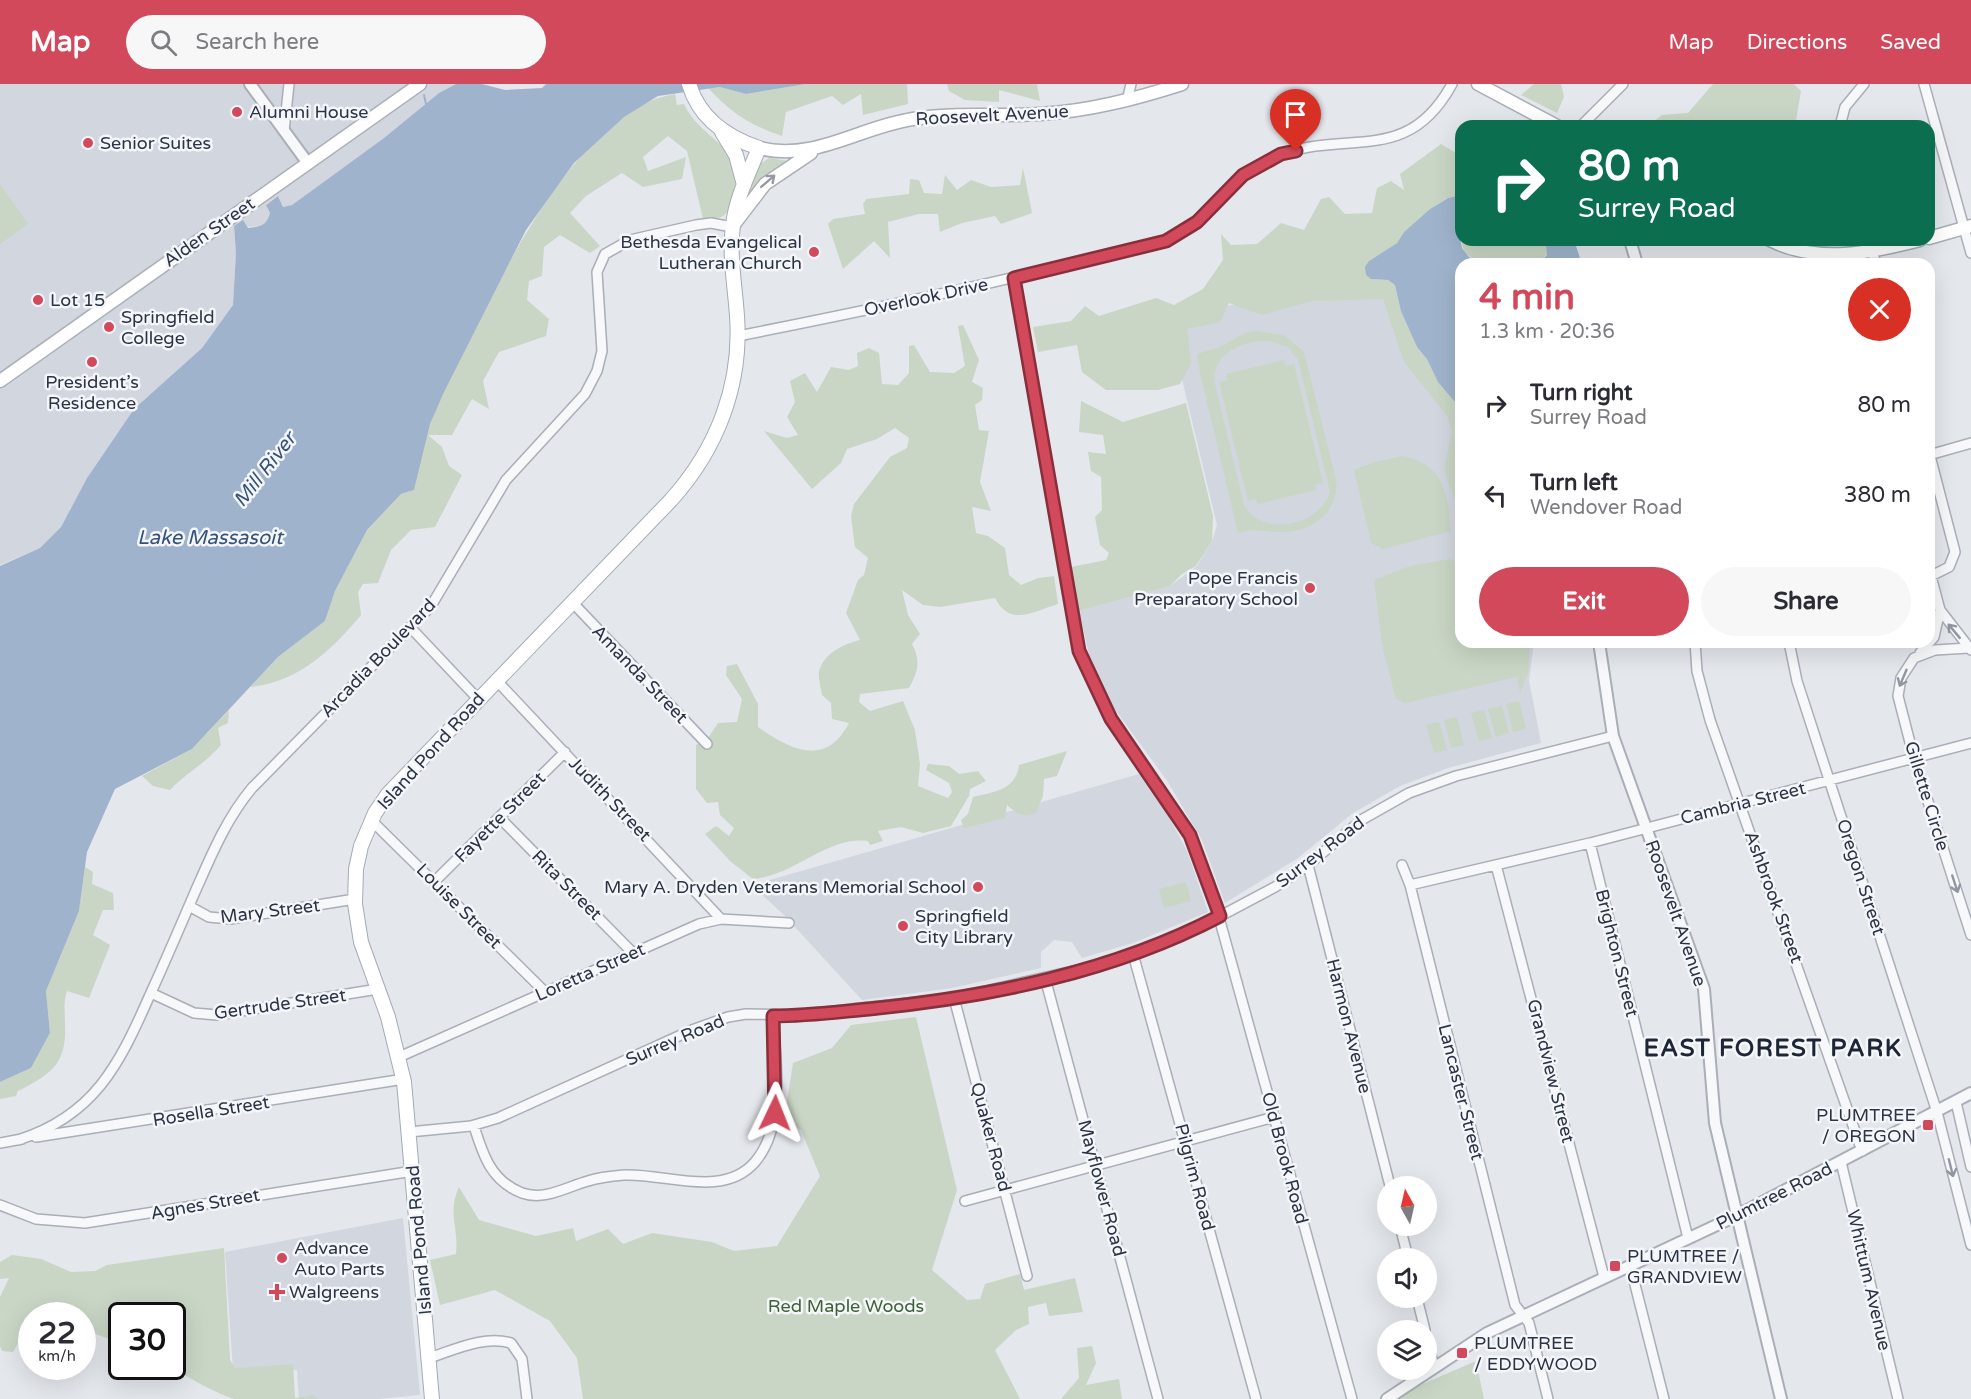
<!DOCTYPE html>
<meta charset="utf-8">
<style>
:root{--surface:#fff;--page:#f7f7f7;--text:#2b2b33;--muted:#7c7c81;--accent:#d1495b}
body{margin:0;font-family:"Varela Round",sans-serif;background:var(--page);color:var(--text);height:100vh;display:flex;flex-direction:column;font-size:22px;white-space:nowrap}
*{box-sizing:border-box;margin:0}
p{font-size:20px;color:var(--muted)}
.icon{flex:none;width:33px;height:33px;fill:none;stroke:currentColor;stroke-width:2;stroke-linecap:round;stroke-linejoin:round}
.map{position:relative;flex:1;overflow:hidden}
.details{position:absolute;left:1455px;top:174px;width:480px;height:390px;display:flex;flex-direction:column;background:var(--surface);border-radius:18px;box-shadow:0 6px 24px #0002}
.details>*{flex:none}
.guide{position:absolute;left:1455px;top:36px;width:480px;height:126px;border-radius:18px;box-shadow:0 6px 24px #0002;background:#0b6e4f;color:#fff;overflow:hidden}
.needle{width:39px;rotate:352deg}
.buttons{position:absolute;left:1377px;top:1092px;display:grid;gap:12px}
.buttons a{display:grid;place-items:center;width:60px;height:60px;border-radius:50%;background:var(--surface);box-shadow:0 6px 24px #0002;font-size:30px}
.speed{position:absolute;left:18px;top:1218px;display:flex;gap:12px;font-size:30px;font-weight:700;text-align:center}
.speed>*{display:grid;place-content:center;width:78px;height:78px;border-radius:50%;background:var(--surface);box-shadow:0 6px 24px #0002;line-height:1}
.speed small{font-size:15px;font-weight:400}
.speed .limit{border:3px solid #111;border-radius:9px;background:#fff;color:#111}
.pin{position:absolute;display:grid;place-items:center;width:51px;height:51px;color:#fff;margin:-62px -26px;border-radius:50% 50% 50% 0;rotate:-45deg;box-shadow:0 0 6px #0007}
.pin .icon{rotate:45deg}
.me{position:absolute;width:66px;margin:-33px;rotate:2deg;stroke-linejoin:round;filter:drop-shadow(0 0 4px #0008)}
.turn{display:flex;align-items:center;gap:21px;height:126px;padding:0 24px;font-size:27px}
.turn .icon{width:78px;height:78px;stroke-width:2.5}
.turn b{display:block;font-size:42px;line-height:51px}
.round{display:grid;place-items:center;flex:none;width:63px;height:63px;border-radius:32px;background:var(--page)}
.summary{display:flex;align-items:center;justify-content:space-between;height:102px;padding:0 24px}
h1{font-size:36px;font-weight:700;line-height:45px;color:var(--accent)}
.button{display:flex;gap:12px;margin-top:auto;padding:12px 24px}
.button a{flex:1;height:69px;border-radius:36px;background:var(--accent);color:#fff;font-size:24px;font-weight:700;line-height:69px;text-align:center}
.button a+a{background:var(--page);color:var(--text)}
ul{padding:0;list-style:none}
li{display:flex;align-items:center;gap:18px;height:90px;padding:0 24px}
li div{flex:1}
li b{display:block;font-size:22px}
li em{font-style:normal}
header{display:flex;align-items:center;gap:36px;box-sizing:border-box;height:84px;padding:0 30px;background:var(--accent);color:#fff}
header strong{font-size:28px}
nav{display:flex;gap:33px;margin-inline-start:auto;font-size:21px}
.search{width:420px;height:54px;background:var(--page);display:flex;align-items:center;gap:15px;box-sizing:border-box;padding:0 21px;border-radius:33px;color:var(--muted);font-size:22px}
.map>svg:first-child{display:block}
</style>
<header>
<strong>Map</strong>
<div class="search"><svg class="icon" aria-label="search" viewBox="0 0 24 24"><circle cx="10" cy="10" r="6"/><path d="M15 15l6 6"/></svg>Search here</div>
<nav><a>Map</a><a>Directions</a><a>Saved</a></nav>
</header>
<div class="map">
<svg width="1971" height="1315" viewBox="0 0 1971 1315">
<rect width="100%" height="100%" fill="#e4e7ec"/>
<path fill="#d2d6de" d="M0,0H456L439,9L384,54L292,121L283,123L278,112L266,120L270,129L268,138L260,143L234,142L236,169L233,221L202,264L134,325L87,394L61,443L40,464L0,481Z
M1327,197L1395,201L1461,325L1457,396L1461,403V558H1534L1529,596L1541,659L1448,684L1400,702L1353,729L1298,774L1225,819L1202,756L1168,698L1114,624L1089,570L1079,527L1170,502L1197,482L1212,457L1217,441L1168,237Z
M1139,690L1165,726L1187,767L1208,828L1133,859L1082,874L1072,858L1054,856L1041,868V884L952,904L862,916L784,831L758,807L756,800Z
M403,1134L420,1311L379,1315H299L297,1286H233L225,1168Z"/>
<path fill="#c9d6c5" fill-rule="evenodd" d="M806,0H907L908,20L863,31L861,10L843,21L832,12L786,28L782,52C748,40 733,30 708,4L721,3L746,10Z
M947,0H1037L1040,17L999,6V18L965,16L949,7Z
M1534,0H1561L1564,13L1557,29L1521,11Z
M1713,0H1794L1801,7L1795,42H1648L1662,31L1688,29Z
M675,10L677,21L684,20C702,59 749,60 732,115C727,135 722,134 703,135L687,67L668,52L643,73L648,87L686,73L682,95L643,103L622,89L586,112L570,129L600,162L590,169L560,151L544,163L542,192L529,197L527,216L549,235L546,252L499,268L483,297L489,325L472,315L452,351H428L442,363L449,382L462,391L435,443L411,446L391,466L378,499L363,500L358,508L361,531C332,566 297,599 250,603L278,573L325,537L335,507L367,446L401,410L414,406C419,384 423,361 430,340C440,310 457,281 471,253C508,178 584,24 675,10Z
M1441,60L1461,72V111L1447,114L1430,125L1404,148L1397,159L1369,177L1371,195L1388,196L1395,201L1401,227L1417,263L1427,275L1438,298L1461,324L1457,396L1461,403V433L1444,386L1452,348L1448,333L1404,278L1383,215L1312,217L1262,231L1229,219L1220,238L1187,245L1191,280L1180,300L1158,306H1106L1082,288L1077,261L1038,268L1033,243L1071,237L1085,222L1099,232L1156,214L1174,221L1203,205L1223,176L1221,150L1231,161L1257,160L1281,139L1304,146L1321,115L1329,113L1345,130L1372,129L1377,104L1391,97L1404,106L1400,90Z
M769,74L788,77L746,115L760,80Z
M1023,84L1032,129L1001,140L995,132L962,139L940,148L938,130H919L888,138L890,174L874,157L843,185L828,140L833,135L865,130L863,120L866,115L909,110L910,95L919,96L924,109L942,110L945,91L957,106L971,96L991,103L1020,101Z
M0,100L28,140L0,160Z
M1462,156H1550L1546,162L1547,170L1538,180C1516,180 1461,188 1462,156Z
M963,241L979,276L972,298L983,304L982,316L975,321L979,346L989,347L980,398L991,427L972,423L976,449L988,452L1005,464L1009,491L1021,501L1038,494L1054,492L1058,520C1032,528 1010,543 995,514L940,523L923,521L902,506L908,531L920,550L912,560C921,577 918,588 909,604L860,610L859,618L870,627L903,617L915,646L920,680L918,702L948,714L952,708L949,699L926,686L928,680L949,682L959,690L978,687L986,697L970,705L969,712L951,742L923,749L901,743L878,747L883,757L870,761L868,757C827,752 794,792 753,795L730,777L705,750L716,742L729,752L734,744L720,731L718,718L707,719L696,705V661L708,654L718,639L737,638L742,615L726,591L727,582L737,580L758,620V643C792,667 826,683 849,639L832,635L831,619L822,611C821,604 818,594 819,587C824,569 844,560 860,556L846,529L858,496L864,491L868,474L855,463L851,432L854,420L890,373L907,364L909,354L895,344L877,355L847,365L841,379L812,405L764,347L787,354L798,351L787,333L795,318L790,297L805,289L817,308L831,283L849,286L858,282L857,269L869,264L879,269L882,300L898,301L909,289V262L914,261L930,288L954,289L965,282L958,242Z
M1256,247L1284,251L1304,268L1336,395C1339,428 1315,446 1284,448C1265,449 1258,443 1238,449L1200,289L1197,270L1220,263L1245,249ZM1269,257L1288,263L1298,276L1330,408C1320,442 1262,454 1244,421L1214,296C1215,267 1244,256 1269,257Z
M1284,276L1286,282L1294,280L1323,399L1315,401L1316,406L1258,420L1256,415L1248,417L1219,298L1228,296L1226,290Z
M1081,317L1123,338L1186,319L1213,432L1212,457L1196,482L1182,490L1170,502L1079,527L1071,483L1106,476L1109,469L1100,461L1095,433L1102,426L1101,393L1091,387L1088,368L1106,370L1103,351L1079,348Z
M1402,372C1444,380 1448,409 1451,447L1383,465L1371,459L1354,386L1371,379Z
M1450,475L1461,481V558H1530L1528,588L1520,609L1517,593L1405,619L1396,615L1382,561L1374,496L1410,482Z
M1519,617L1526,645L1513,648L1506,620Z
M1502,622L1509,649L1496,653L1488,625Z
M229,626L228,639L218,644L221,661C206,679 186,689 170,706L153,702L142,692L192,665Z
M1484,626L1492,654L1479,657L1471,629Z
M1457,633L1464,661L1451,664L1444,636Z
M1439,638L1447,666L1434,669L1426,641Z
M1067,667L1057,692L1044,695L1043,712L1036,729C1024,735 1016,729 1007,721L1005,734L964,744L961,736L968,730L973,713C994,708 1016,706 1019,681Z
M85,783L93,788L92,800L113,809L114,826H103L93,851L110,861L89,914L67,907C63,918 65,929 65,940C67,980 51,990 18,1007L16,1012L0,1015V998L31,984L50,949L46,907L79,827Z
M1186,798L1191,817L1164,824L1159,805Z
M916,933L957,1106L932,1186L967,1216L980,1215L985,1200L1020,1190L1024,1206L1075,1194L1083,1228L1049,1232L1046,1219L1028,1223L1029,1240L1016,1246L995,1266L1020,1315H583L577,1274L550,1237L495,1206L440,1221L430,1176L456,1170C459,1143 447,1129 459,1103L479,1136L536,1152L573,1144L576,1157L608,1145L623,1160L652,1149L712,1158L734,1167L777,1162L820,1092L801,1046L784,1036L793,979L832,964L851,941Z
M224,1164L230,1276L235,1284L293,1280L295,1314L313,1311L319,1315C300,1315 250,1315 234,1315C219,1311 185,1292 172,1283V1232H122L121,1259L87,1247L83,1253L82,1232H32L31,1244H27L13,1268L2,1267L0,1262V1213L9,1194L0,1195V1178L12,1171L41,1175L71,1188L95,1187L107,1181Z
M1092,1262L1096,1279L1086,1301L1119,1295L1122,1315H1061L1079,1294L1077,1264Z
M1476,1277L1484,1315H1388Z"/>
<path fill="#9fb4cc" d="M456,0H482L505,6L542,4L546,0H806L746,10L720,3L658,12L624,33L574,79L526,146L444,308L430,340L414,406L401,410L367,446L335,507L325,537L278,573L192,665L115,705L87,768L79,827L46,907L50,949L31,984L0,998V482L40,464L61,443L87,394L134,325L202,264L233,221L236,169L234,142L243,136L248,144C261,143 267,141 270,129L266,121L278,112L283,123L292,121L384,54L439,9Z
M1461,111V134L1456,136L1462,164L1468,172L1475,178L1492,180H1461V325L1438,298L1427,275L1417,263L1401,227L1395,201L1388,196L1371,195L1366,191L1365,183L1369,177L1397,159L1404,148L1430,125L1448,114Z
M1550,156H1574L1582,180H1538L1547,171L1546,162Z"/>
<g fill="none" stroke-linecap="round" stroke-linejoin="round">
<path stroke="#9fb4cc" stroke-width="2" d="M424,11L426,20"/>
<g stroke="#a9aeb7" stroke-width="12">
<path id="minor" d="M1924,0L1971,169
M1127,17L1131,0
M1581,42L1623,0
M1840,42L1845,23L1864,0
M284,47L289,0
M1869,156L1876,180
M1014,194L1079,567L1111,635L1190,751L1210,801L1352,1315
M738,252C844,231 951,209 1057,183C1082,177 1107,171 1132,165C1143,162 1156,161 1167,156C1212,135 1233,87 1282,70C1350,46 1408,81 1452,0
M1929,368L1955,468L1949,483L1931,492L1940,526L1971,566
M1929,371L1971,359
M573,519L707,660
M410,543L478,615
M1695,558L1697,587L1710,636L1862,1067
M1789,558L1797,597L1937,1028L1971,1161
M1969,564L1935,566L1914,574L1901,594L1898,612L1914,674L1971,851
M1920,569L1934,553L1940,526
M497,597L721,835
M500,734L632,868
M371,736L545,908
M1590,759L1688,1154
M1308,781L1390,1102
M1402,781L1410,801L1515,1221L1529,1239L1548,1315
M1496,781L1604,1193
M435,797L565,668
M1410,801L1590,759L1971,659
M189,822L209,833L230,835L355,815
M1133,870L1256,1315
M1045,894L1158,1315
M151,909L194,929L217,931L378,905
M954,914L1027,1192
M399,973L699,840L721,835L789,839
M1956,1018L1971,1083
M474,1042C483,1071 491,1097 522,1109C545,1117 566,1103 588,1097C600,1093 612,1092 624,1091C666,1089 723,1115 755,1078C787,1040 775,977 773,932
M409,1048L471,1042L498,1034L692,946L728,933L746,930L797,931L954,914L1100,881L1133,870L1194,846L1275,803L1308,781L1363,735L1409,709L1456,692L1613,652
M36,1053L404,995
M18,1056C94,1032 119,981 149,913C165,878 180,843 195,808C211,772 226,735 252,704L431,522L506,396L585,310L597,287L602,267L597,188L605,170L630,156L696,141L711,139L732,143
M0,1059L22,1055
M1841,1078L1898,1315
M965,1117L1274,1033
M0,1121L36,1135L85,1139L413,1087
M1400,1142L1408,1174
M1630,1181L1664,1315
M1417,1214L1425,1246
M1426,1253L1434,1282
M429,1274C454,1266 484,1251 511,1259L522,1275L527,1315"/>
</g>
<g stroke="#a9aeb7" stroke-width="14">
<path id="tertiary" d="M250,0L307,78
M1630,156L1637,180
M1599,558L1613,652L1704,905L1715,1039L1781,1315
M1387,1315L1487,1249L1736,1132L1971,1009"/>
</g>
<g stroke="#a9aeb7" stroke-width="15">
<path id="secondary" d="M1478,0L1557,42
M759,64C814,78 859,43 913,35C956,28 997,33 1040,30C1089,27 1135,15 1182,0
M732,143L765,100L811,69
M1929,154L1971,142
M1770,156C1818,180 1870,169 1920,156
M0,297L420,0"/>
</g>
<g stroke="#a3abb8" stroke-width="16">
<path id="primary" d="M722,48L736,71L744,101
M432,1315L404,998L388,933L361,858L355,820L356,785L361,762L375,729L388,710L671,416C717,365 742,301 737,232C735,202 729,172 733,141C736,114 749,89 759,64C726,53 699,34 689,0"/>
</g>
<use href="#minor" stroke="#f7f8fa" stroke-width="9"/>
<use href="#tertiary" stroke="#f7f8fa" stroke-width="10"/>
<use href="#secondary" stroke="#fff" stroke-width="12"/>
<use href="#primary" stroke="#fff" stroke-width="14"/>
</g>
<defs><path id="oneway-shaft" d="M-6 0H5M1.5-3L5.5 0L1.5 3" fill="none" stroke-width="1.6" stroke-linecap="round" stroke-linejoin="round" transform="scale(1.5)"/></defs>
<use stroke="#959aa2" href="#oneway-shaft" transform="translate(768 97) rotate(-41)"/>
<g stroke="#9196a0">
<use href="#oneway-shaft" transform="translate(1954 547) rotate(-130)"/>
<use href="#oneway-shaft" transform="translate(1903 594) rotate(113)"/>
<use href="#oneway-shaft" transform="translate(1955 800) rotate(72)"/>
<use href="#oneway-shaft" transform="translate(1951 1084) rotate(76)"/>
</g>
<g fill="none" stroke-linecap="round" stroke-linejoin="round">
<g stroke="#882f3b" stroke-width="15">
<path id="route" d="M775,1029L773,932C805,932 837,928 869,925C989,913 1113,888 1220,832L1190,751L1111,635L1079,567L1014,194L1166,157L1197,138L1243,91L1281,70L1296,67"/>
</g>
<use href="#route" stroke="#d1495b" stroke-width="10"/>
</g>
<g fill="#d1495b" stroke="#f4f6f9" stroke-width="2">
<circle cx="237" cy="28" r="6"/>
<circle cx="88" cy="59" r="6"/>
<circle cx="814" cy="168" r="6"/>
<circle cx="38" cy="216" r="6"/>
<circle cx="109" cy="243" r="6"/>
<circle cx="92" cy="278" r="6"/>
<circle cx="1310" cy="504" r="6"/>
<circle cx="978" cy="803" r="6"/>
<circle cx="903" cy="842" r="6"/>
<rect x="1922" y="1035" width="12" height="12" rx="3"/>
<circle cx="282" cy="1174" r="6"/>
<rect x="1609" y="1176" width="12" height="12" rx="3"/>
<path d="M274 1199h6v6h6v6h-6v6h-6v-6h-6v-6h6z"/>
<rect x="1456" y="1263" width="12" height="12" rx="3"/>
</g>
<g text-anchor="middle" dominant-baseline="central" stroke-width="5" stroke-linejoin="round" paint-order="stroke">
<g font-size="18" fill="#2b3445" stroke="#f4f6f9" text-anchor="start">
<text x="249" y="28">Alumni House</text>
<text x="100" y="59">Senior Suites</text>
<text x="802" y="158" text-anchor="end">Bethesda Evangelical<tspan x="802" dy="21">Lutheran Church</tspan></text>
<text x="50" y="216">Lot 15</text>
<text x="121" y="233">Springfield<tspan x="121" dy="21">College</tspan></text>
<text x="92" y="298" text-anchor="middle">President’s<tspan x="92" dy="21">Residence</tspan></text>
<text x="1298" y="494" text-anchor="end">Pope Francis<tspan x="1298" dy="21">Preparatory School</tspan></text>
<text x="966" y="803" text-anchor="end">Mary A. Dryden Veterans Memorial School</text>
<text x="915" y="832">Springfield<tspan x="915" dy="21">City Library</tspan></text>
<text x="1916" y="1031" text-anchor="end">PLUMTREE<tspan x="1916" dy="21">/ OREGON</tspan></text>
<text x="294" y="1164">Advance<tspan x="294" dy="21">Auto Parts</tspan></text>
<text x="1627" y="1172">PLUMTREE /<tspan x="1627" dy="21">GRANDVIEW</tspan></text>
<text x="289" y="1208">Walgreens</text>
<text x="1474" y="1259">PLUMTREE<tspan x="1474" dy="21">/ EDDYWOOD</tspan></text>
</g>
<g font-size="18" fill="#2b3445" stroke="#f4f6f9">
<text transform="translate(992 31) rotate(-3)">Roosevelt Avenue</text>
<text transform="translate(209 148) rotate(-35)">Alden Street</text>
<text transform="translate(926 213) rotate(-12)">Overlook Drive</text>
<text transform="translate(378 574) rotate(-46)">Arcadia Boulevard</text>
<text transform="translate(640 590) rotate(46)">Amanda Street</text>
<text transform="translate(431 667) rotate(-48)">Island Pond Road</text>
<text transform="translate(1927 712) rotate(73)">Gillette Circle</text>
<text transform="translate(610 715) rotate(46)">Judith Street</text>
<text transform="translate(1743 719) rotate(-14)">Cambria Street</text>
<text transform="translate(500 733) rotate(-45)">Fayette Street</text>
<text transform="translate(1320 768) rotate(-37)">Surrey Road</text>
<text transform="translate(1861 793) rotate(72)">Oregon Street</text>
<text transform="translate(567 801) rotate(45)">Rita Street</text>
<text transform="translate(1774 813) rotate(70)">Ashbrook Street</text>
<text transform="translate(459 822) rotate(45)">Louise Street</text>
<text transform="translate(270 827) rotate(-7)">Mary Street</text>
<text transform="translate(1676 829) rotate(71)">Roosevelt Avenue</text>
<text transform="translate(1617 869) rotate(76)">Brighton Street</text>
<text transform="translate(590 888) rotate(-24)">Loretta Street</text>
<text transform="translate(280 920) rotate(-8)">Gertrude Street</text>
<text transform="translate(1349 942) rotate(76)">Harmon Avenue</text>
<text transform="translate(675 956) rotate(-23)">Surrey Road</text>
<text transform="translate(1551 987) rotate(76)">Grandview Street</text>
<text transform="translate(1461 1008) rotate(76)">Lancaster Street</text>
<text transform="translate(211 1027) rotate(-9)">Rosella Street</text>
<text transform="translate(991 1053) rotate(75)">Quaker Road</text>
<text transform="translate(1285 1074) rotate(75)">Old Brook Road</text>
<text transform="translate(1195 1093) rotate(75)">Pilgrim Road</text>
<text transform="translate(1102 1104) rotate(75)">Mayflower Road</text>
<text transform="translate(1774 1112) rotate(-27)">Plumtree Road</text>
<text transform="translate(205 1120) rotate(-10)">Agnes Street</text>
<text transform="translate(419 1156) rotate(-95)">Island Pond Road</text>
<text transform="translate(1869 1196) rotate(77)">Whittum Avenue</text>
</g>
<g font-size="18" fill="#3f6138" stroke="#f4f6f9">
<text x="846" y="1222">Red Maple Woods</text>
</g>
<g font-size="20" font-style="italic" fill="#34527a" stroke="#f4f6f9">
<text transform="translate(265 386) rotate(-52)">Mill River</text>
<text x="210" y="454">Lake Massasoit</text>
</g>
<g font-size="24" font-weight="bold" letter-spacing="1.5" fill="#1d2536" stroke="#f4f6f9">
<text x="1773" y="964">EAST FOREST PARK</text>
</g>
</g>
</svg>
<div class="buttons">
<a><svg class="needle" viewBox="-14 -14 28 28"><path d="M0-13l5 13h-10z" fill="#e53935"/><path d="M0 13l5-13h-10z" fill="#7c7c81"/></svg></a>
<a><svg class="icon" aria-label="sound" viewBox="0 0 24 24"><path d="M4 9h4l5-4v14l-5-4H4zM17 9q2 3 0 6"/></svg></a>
<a><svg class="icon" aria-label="layers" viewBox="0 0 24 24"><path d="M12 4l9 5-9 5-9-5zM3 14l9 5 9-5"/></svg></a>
</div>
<div class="speed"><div>22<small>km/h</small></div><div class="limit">30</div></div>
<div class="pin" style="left:1296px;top:67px;background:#d93025"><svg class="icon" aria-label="arrive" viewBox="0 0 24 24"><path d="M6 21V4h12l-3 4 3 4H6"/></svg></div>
<svg class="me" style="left:775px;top:1029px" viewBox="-20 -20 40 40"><path d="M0-17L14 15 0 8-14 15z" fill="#d1495b" stroke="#fff" stroke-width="4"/></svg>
<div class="guide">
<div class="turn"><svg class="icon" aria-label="right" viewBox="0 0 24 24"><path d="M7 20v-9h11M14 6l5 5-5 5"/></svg><div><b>80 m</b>Surrey Road</div></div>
</div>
<section class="details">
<div class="summary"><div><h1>4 min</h1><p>1.3 km · 20:36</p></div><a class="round" style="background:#d93025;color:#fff"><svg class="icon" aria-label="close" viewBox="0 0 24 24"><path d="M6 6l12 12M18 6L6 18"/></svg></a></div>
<ul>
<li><svg class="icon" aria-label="right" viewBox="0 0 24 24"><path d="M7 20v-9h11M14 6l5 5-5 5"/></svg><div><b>Turn right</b><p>Surrey Road</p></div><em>80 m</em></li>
<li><svg class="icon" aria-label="left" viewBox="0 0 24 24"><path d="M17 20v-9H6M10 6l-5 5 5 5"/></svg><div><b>Turn left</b><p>Wendover Road</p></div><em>380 m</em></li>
</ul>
<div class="button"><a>Exit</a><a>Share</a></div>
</section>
</div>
